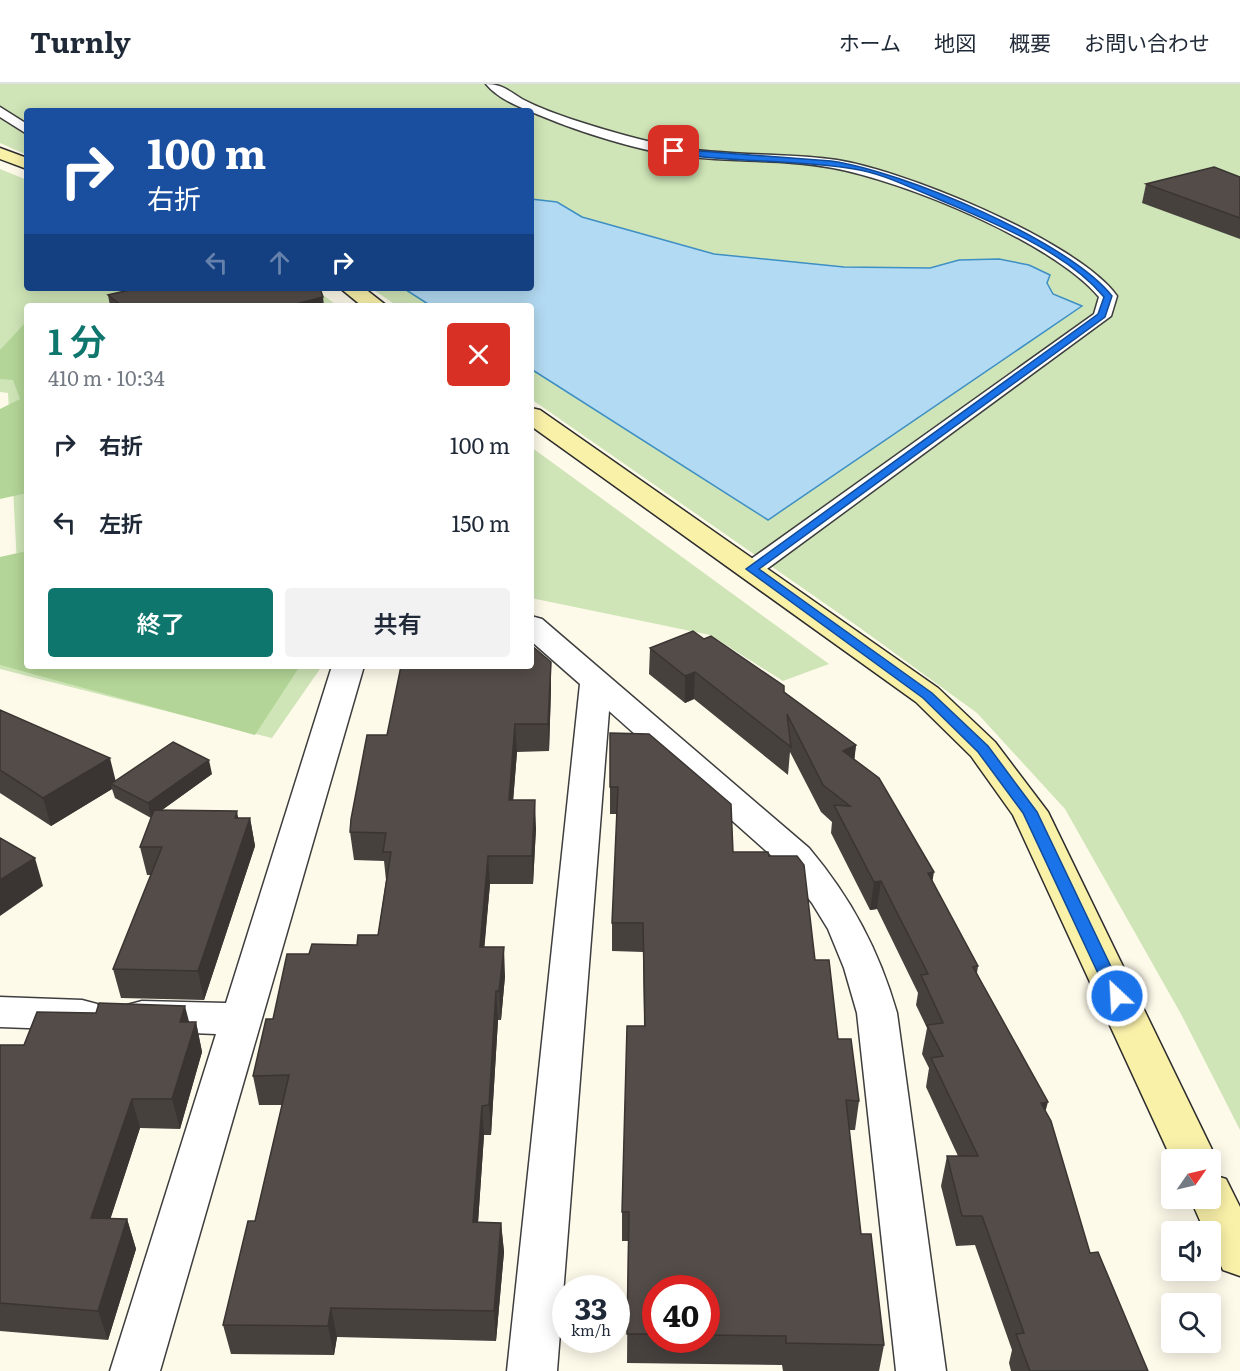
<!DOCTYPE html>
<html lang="ja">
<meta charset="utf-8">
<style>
:root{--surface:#fff;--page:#f2f2f3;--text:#1f2937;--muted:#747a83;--line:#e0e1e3;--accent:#0f766e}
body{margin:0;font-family:Literata,"Noto Sans JP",serif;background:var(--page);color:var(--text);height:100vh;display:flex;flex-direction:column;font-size:22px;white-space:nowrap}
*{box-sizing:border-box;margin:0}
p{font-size:20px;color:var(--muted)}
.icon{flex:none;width:33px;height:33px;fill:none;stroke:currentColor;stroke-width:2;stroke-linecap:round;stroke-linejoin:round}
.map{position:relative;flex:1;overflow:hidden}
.sheet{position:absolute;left:24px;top:219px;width:510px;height:366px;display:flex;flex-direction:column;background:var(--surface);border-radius:6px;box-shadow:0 3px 15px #0003}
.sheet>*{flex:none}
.hud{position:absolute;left:24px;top:24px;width:510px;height:183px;border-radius:6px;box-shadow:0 3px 15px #0003;background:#1a4fa0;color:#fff;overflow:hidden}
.needle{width:39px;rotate:56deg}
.buttons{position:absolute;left:1161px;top:1065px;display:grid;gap:12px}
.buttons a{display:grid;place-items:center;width:60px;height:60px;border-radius:6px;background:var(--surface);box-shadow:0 3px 15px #0003;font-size:30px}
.speed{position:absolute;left:552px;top:1191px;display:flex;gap:12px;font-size:30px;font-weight:700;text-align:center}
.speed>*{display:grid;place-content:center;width:78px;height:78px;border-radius:50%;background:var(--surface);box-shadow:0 3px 15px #0003;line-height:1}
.speed small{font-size:15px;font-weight:400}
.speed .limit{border:9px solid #d22;background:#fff;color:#111}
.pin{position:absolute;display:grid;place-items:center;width:51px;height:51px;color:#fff;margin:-26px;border-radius:12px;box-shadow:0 3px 9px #0006}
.me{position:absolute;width:66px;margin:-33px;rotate:335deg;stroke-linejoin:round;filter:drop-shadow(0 0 4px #0008)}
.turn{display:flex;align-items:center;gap:21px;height:126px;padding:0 24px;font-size:27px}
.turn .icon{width:78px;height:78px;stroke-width:2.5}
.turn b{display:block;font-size:42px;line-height:51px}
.lanes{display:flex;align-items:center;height:57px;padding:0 24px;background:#0003;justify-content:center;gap:30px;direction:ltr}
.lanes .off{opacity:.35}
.round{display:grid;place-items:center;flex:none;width:63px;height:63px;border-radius:6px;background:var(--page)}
.headline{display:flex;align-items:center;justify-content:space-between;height:102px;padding:0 24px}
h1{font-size:36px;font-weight:600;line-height:45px;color:var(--accent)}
.action{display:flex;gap:12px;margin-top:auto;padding:12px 24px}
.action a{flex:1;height:69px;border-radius:6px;background:var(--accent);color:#fff;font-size:24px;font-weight:600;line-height:69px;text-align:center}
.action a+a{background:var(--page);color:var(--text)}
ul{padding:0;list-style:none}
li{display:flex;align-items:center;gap:18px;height:78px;padding:0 24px}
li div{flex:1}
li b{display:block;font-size:22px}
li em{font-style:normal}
header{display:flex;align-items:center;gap:36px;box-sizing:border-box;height:84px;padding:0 30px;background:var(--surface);border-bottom:2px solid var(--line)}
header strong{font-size:28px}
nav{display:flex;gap:33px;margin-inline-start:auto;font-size:21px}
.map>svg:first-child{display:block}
</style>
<header>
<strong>Turnly</strong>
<nav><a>ホーム</a><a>地図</a><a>概要</a><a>お問い合わせ</a></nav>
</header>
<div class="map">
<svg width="1240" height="1287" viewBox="0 0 1240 1287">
<rect width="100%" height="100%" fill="#fefaea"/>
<path fill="#cfe5b7" d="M0,0H1240V1046L1181,930L1065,725L977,629L860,544L531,315V222H397L371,204H531V27H27V71L0,59Z
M0,85L27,96V204H313L338,222H27V582H322L272,654L0,585V522L18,499L8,309L0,308Z
M531,363L829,580L783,597L710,551L531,514Z"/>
<path fill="#b3d597" d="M27,237V409L0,415V325L20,315L13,296L0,295V266Z
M27,467V582H300L255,651L0,581V473Z"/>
<path fill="#b2daf2" stroke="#3e8fc4" stroke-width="1.5" d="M531,115L557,118L582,133L714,170L844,183L930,184L959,176L999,175L1029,181L1050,191L1047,199L1053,210L1082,222L768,436L531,285V222H431L403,204H531Z"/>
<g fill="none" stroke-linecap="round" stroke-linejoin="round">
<g stroke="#3e3e3e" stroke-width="3">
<path id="lane" d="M486,0C502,0 509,7 522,15C539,24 559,31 577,37C608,47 643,57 674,63C725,72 778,69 829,75C896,82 1078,157 1117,212L1111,232L760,490H744L740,485L744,480L1094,230L1099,213C1053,158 904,97 833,84C781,74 727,79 675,71C637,66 580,48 544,33C525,25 500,17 486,0Z
M0,23L27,40V50L0,33Z"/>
</g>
<g stroke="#3e3e3e" stroke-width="3">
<path id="street" d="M531,532L542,535L809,764C851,814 879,866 897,929L946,1287H896L857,929L844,884L828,845L812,819L783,782L609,627L557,1287H507L580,600L531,557Z
M332,582H364L160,1287H110L216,950L142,947L127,943L121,932L127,921L142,917L226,919Z
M0,913L82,916L97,920L103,931L97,942L82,946L0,943Z"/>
</g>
<g stroke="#2d2d2d" stroke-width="3">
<path id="secondary" d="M0,64L27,74V85L0,75Z
M340,204H364L387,222H362Z
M531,324L540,326L938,604L995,658L1048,728L1217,1076L1210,1088V1076H1172L1013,731L971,672L916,618L531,342Z
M1210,1090L1226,1095L1240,1123V1192L1223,1186L1210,1159V1148H1205L1190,1114H1210Z"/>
</g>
<use href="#lane" fill="#fff" fill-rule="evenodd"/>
<use href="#street" fill="#fff" fill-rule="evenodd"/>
<use href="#secondary" fill="#faf1a9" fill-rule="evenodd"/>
</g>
<path fill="#47413e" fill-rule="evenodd" d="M1240,93V155L1142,119L1146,100Z
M215,206L324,222H110L108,211Z
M650,564L784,608L856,661L854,675L932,798L978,882L977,889L1045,1027L1090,1169L1148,1287H1011L1009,1279L1012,1266L975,1161L956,1162L941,1102L947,1072H958L926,1003L929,984L922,970L927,944L916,921L918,909L877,825L870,826L831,749L832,738L821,728L790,668L788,691L694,615L685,619L649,590Z
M551,578V605L549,667L517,668L513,716L536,744L533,800H490L484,863L505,892L501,936H498L491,1051H484L478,1138L501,1139L504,1168L496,1257L337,1253L334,1271L231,1270L223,1241L255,1137L282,1021H259L253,992L273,935L309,870L357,861L378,851L386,796L384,777L354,776L350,748L387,651Z
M0,626L116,697L212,690L162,726L238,734H250L255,762L204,916L121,914L113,885L151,791H147L140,763L151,734L115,714L112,705L51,742L0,709Z
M610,649L733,768L769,772L815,876L838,955L859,1017L855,1046H849L861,1150L884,1261L879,1287H783L782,1281L627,1279L628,1157H622V1128L644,942L643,868L612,867V839L617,730H610ZM656,1204H706V1256H656Z
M189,938H196L202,968L180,1045L140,1044L110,1135H127L136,1165L108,1256L0,1247V961H24Z"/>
<path fill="#3a3532" d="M323,213L324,222H288Z
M551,578V605L549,667L548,640Z
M695,588L694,615L685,619V592Z
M515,640L517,668L511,744L509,716Z
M856,661L853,689L843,667Z
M110,674L117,702L111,700L112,705L51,742L43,714Z
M209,676L212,690L151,734L148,719Z
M535,716L536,744L533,800L532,772Z
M237,727L242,756L250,734L255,762L204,916L198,887Z
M488,772L490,800L482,891L480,863Z
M35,774L43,802L0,832V796Z
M934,788L929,817L928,789Z
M881,797L877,825L870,826L874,798Z
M504,863L505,892L501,936L499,907Z
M496,907L498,936L491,1051L489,1021Z
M185,922L192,949L196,938L202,968L180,1045L172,1015L180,938Z
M132,1015L140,1044L101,1164L91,1134Z
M1048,1018L1040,1047L1041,1019Z
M482,1022L484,1051L476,1168L473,1138Z
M127,1135L136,1165L108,1256L98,1227Z
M501,1139L504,1168L496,1257L494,1227Z
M331,1224L337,1253L334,1271L328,1242Z"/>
<path fill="#534c48" stroke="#3a3532" stroke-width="1.5" d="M1214,83L1240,93V134L1146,100Z
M138,204H213L215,206L221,204H320L323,213L288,222H122L108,211Z
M693,547L704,555L711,552L784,602V608L856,661L843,667L879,694L934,788L928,789L978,882L973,883L1048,1018L1041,1019L1051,1037L1090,1169L1098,1168L1148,1287H1030L1016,1250L1024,1249L982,1132H962L947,1072H978L931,974L943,972L927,941L943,939L921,891L928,890L881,797L874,798L834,721L850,722L823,701L787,630L791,663L695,588L685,592L650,564Z
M531,561L551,578L548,640H515L509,716H535L532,772H488L480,863H504L499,907H496L489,1021L482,1022L473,1138L501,1139L494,1227L331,1224L328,1242L223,1241L248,1137H255L289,991L253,992L266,935H273L287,870H309L312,860L357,861L358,851H378L391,768H383L386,749L350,748L351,735L367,651H387L401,582H531Z
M0,626L110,674L43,714L0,686Z
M610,649L649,650L731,720L733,768H768L769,772H797L804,781L815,876H829L838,955H851L859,1017L846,1016L861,1150H871L884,1261L786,1259V1252L706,1251V1204H656V1250H627L629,1128H622L627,942H645L643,839H612L618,703H610Z
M173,658L209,676L148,719L111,700Z
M154,726L237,727L235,734H250L198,887L113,885L162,763H140Z
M0,754L35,774L0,796Z
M99,919L185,922L180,938H196L172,1015H132L91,1134L127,1135L98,1227L0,1219V961H24L37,928L96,929Z"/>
<path fill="#1a73e8" stroke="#114b97" stroke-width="1.5" d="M674,65L831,77C902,87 1069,157 1112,212L1105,233L759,485L932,609L988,662L1037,728L1125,912L1123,917H1111L1023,729L978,668L923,614L746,485L1098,230L1104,213C1064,165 988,137 931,112C906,102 881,89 854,85C794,75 731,79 671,69Z"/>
</svg>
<div class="buttons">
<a><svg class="needle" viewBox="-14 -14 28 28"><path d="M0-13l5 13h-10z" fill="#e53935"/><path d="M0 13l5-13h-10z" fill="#747a83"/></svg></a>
<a><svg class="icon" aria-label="sound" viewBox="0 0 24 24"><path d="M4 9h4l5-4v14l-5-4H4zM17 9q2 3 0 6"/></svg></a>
<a><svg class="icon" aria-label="search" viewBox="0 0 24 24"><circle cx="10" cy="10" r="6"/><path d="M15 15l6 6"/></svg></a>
</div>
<div class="speed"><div>33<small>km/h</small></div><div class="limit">40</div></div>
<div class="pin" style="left:674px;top:67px;background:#d93025"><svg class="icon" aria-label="arrive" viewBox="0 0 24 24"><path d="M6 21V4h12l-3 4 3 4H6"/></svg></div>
<svg class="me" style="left:1117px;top:912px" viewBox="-20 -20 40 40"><circle r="17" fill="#1a73e8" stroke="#fff" stroke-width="3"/><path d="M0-11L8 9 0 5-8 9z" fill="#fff"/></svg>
<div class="hud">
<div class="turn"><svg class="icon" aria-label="right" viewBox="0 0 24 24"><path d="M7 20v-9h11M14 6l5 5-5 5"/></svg><div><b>100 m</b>右折</div></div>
<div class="lanes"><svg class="icon off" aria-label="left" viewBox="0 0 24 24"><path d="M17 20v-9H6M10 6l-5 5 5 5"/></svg><svg class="icon off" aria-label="ahead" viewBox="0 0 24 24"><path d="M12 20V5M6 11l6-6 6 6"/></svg><svg class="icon" aria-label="right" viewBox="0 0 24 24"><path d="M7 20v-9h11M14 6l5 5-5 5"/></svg></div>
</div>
<section class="sheet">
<div class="headline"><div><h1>1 分</h1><p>410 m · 10:34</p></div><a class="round" style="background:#d93025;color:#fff"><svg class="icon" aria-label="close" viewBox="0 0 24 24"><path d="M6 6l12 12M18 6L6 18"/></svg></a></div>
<ul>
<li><svg class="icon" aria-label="right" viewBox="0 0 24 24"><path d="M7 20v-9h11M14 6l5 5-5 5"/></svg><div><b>右折</b></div><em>100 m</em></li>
<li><svg class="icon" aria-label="left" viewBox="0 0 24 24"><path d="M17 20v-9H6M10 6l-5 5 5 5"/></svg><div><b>左折</b></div><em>150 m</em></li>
</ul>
<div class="action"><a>終了</a><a>共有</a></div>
</section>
</div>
